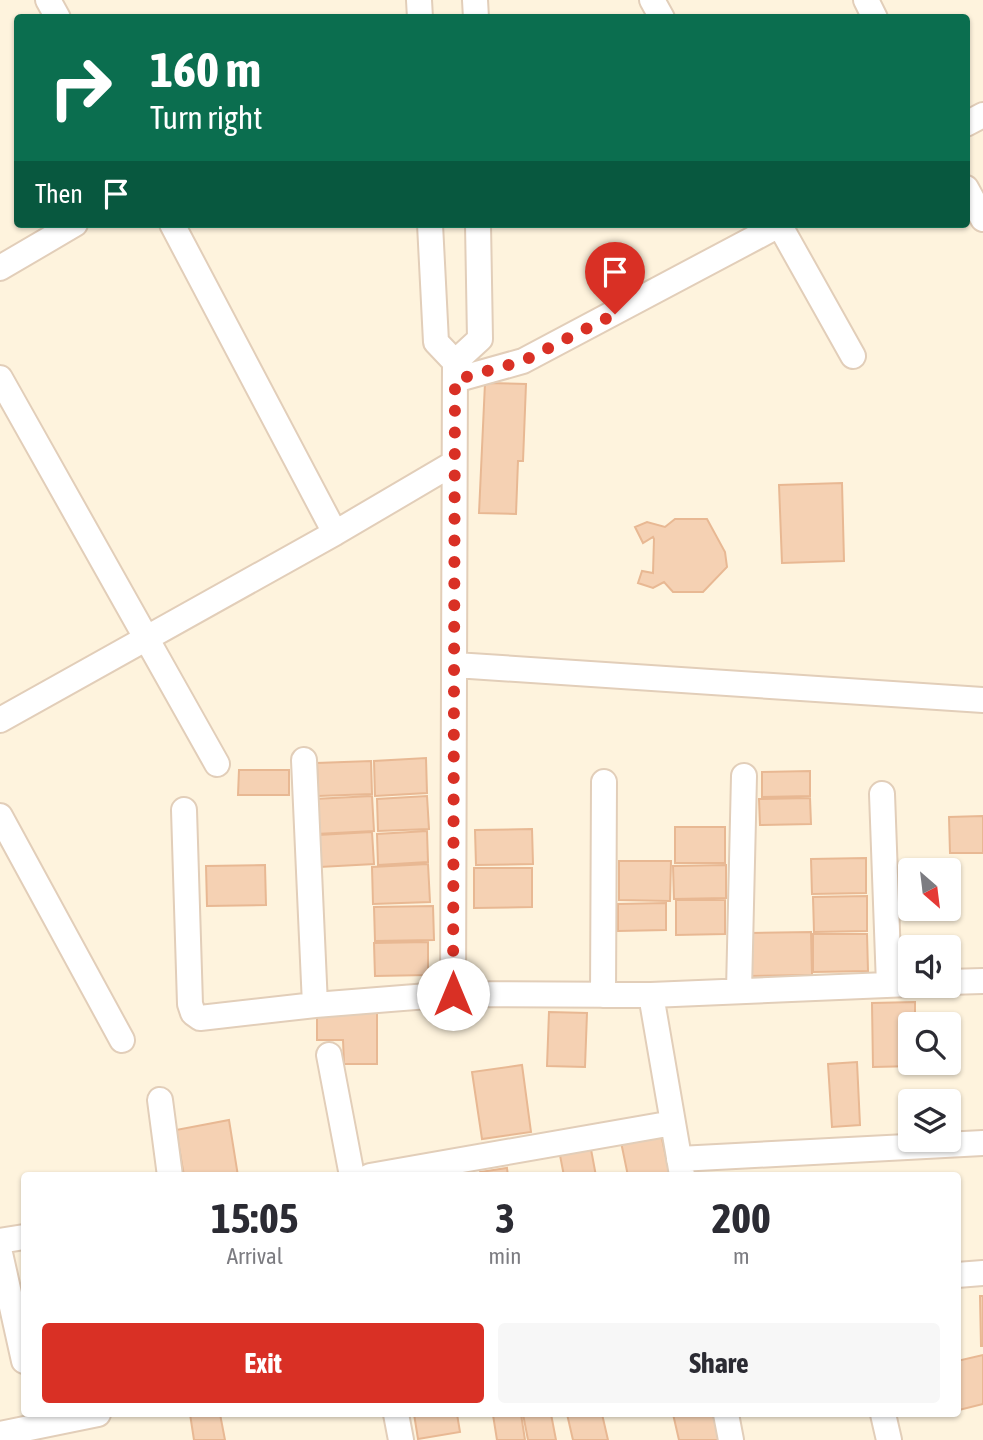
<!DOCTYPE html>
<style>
:root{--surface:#fff;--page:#f7f7f7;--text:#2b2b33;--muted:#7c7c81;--accent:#d93025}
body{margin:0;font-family:"Asap Condensed",sans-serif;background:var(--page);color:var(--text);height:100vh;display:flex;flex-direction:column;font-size:26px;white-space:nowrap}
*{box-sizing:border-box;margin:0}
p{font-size:23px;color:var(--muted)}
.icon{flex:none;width:38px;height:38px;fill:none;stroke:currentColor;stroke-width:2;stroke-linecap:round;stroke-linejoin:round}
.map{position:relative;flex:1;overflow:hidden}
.drawer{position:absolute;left:21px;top:1172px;width:940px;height:245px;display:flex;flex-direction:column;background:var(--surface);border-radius:7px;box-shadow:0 2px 5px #0004}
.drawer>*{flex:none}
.top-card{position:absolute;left:14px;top:14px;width:956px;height:214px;border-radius:7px;box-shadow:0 2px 5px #0004;background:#0b6e4f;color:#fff;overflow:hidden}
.needle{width:46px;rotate:152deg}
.controls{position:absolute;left:898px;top:858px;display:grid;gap:14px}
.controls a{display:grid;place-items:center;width:63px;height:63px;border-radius:7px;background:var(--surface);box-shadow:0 2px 5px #0004;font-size:35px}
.pin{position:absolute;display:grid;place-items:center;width:60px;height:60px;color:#fff;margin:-72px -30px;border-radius:50% 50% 50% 0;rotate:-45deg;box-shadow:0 0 7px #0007}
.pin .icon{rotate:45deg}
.me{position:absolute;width:77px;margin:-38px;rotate:0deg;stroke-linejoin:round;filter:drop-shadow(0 0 5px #0008)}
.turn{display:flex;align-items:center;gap:24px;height:147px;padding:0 21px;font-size:32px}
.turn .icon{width:91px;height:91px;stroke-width:2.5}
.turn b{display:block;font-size:49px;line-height:60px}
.then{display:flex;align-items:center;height:66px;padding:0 21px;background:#0003;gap:14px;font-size:26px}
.eta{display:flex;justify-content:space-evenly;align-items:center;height:119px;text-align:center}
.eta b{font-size:42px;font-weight:700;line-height:49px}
.button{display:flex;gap:14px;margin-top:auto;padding:14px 21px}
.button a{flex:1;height:80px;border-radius:7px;background:var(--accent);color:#fff;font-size:28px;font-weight:700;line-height:80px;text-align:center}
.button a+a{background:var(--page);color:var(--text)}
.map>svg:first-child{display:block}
</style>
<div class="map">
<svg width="983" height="1440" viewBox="0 0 983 1440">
<rect width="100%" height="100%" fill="#fef3dd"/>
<path fill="#f5d1b3" stroke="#e8b893" stroke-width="2" d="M485,383L526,384L523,461H518L516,514L479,513Z
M842,483L844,561L782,563L779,485Z
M675,519H707L725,552L727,567L703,592H673L664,582L653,588L638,583L642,571L653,573L654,539L653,537L643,543L635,527L647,522L665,527Z
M426,758L427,793L375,796L374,761Z
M371,761L372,794L318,796L317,763Z
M239,770H289V795H238Z
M810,771V796L762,797V772Z
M372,796L374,831L316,834L314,799Z
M427,796L429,829L378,831L377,799Z
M810,798L811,824L760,825L759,799Z
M983,816V853H950L949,817Z
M675,827H725V863H675Z
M532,829L533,864L476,865L475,830Z
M427,831L428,862L378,865L377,834Z
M372,832L374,864L320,867L318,835Z
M866,858V893L812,894L811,859Z
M619,861H671L670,901L619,900Z
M428,864L430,902L373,904L372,867Z
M265,865L266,905L207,906L206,866Z
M726,865V898L674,899L673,866Z
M474,868H532V907L474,908Z
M867,896V931L814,932L813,897Z
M676,900H725V934L676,935Z
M666,903V930L618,931V904Z
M433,906L434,940L375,941L374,907Z
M811,932L812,975L750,976V933Z
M813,934H867L868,971L813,972Z
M428,942V975L375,976L374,943Z
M915,1002V1024H910V1062H916V1066L873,1067L872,1003Z
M317,1009H377V1064H344L343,1040H317Z
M549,1012L587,1013L585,1067L547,1066Z
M857,1062L860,1125L832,1127L828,1064Z
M522,1065L531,1132L482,1139L472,1072Z
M229,1120L238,1176H184L176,1130Z
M661,1134L670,1176H628L621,1142Z
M590,1144L596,1176H564L559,1150Z
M507,1168L508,1176H480V1172Z
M980,1296H983V1346H981Z
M983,1355V1404L959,1410L957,1361Z
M190,1414H220L225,1440H194Z
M414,1414H457L460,1432L418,1439Z
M521,1414L525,1440H497L493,1415Z
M523,1414H551L556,1440H528Z
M567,1414H602L608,1440H573Z
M673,1414H713L719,1440H679Z"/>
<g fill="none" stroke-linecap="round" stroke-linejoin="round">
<g stroke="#e2ceb9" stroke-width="28">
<path id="street" d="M48,0L58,18
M419,0L420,18
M475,0L476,18
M652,0L662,18
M866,0L875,18
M966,124L983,115
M966,188L983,219
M172,224L335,533
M430,224L436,342L455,362L453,994
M779,224L853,356
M0,268L75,224
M455,362L480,339L478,224
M0,378L217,764
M455,380L523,361L781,224
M455,665L983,700
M0,720L335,533L454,463
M304,760L315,1005
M882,794L889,985
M184,810L190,1004L193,1013L200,1018L315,1005L453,994L651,995L910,984
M0,816L122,1040
M948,982L983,981
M739,990L744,776
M603,995L604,782
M651,995L682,1175
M329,1055L352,1176
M160,1100L170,1176
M679,1159L983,1143
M370,1176L673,1123
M0,1241L24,1237
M0,1253L24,1361
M957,1275L983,1273
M396,1414L401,1440
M726,1414L731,1440
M883,1414L889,1440
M0,1434L98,1414"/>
</g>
<use href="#street" stroke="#fff" stroke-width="24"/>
</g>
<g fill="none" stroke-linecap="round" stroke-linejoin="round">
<path stroke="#d93025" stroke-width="12" stroke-dasharray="0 21.6" d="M453,994L455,380L523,361L615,314"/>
</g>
</svg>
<div class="controls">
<a><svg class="needle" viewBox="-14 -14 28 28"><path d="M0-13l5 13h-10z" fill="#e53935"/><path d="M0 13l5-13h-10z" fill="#7c7c81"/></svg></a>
<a><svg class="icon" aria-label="sound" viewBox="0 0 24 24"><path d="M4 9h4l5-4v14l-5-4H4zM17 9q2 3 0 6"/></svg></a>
<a><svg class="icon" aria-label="search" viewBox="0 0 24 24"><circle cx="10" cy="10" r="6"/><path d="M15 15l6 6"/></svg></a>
<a><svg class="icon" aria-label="layers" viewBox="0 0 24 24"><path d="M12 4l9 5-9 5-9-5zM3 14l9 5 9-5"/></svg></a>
</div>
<div class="pin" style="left:615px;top:314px;background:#d93025"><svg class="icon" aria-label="arrive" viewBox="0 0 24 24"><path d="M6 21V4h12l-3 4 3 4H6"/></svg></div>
<svg class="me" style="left:453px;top:994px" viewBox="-20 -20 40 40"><circle r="19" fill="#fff"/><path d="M0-13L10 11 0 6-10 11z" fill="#d93025"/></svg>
<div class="top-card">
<div class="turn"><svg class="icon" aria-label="right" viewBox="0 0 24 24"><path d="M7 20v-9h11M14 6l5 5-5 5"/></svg><div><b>160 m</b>Turn right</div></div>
<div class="then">Then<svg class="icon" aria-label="arrive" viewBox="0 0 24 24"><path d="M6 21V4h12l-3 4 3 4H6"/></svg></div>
</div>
<section class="drawer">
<div class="eta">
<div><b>15:05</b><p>Arrival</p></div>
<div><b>3</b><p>min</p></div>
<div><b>200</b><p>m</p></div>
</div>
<div class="button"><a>Exit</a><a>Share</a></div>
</section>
</div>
